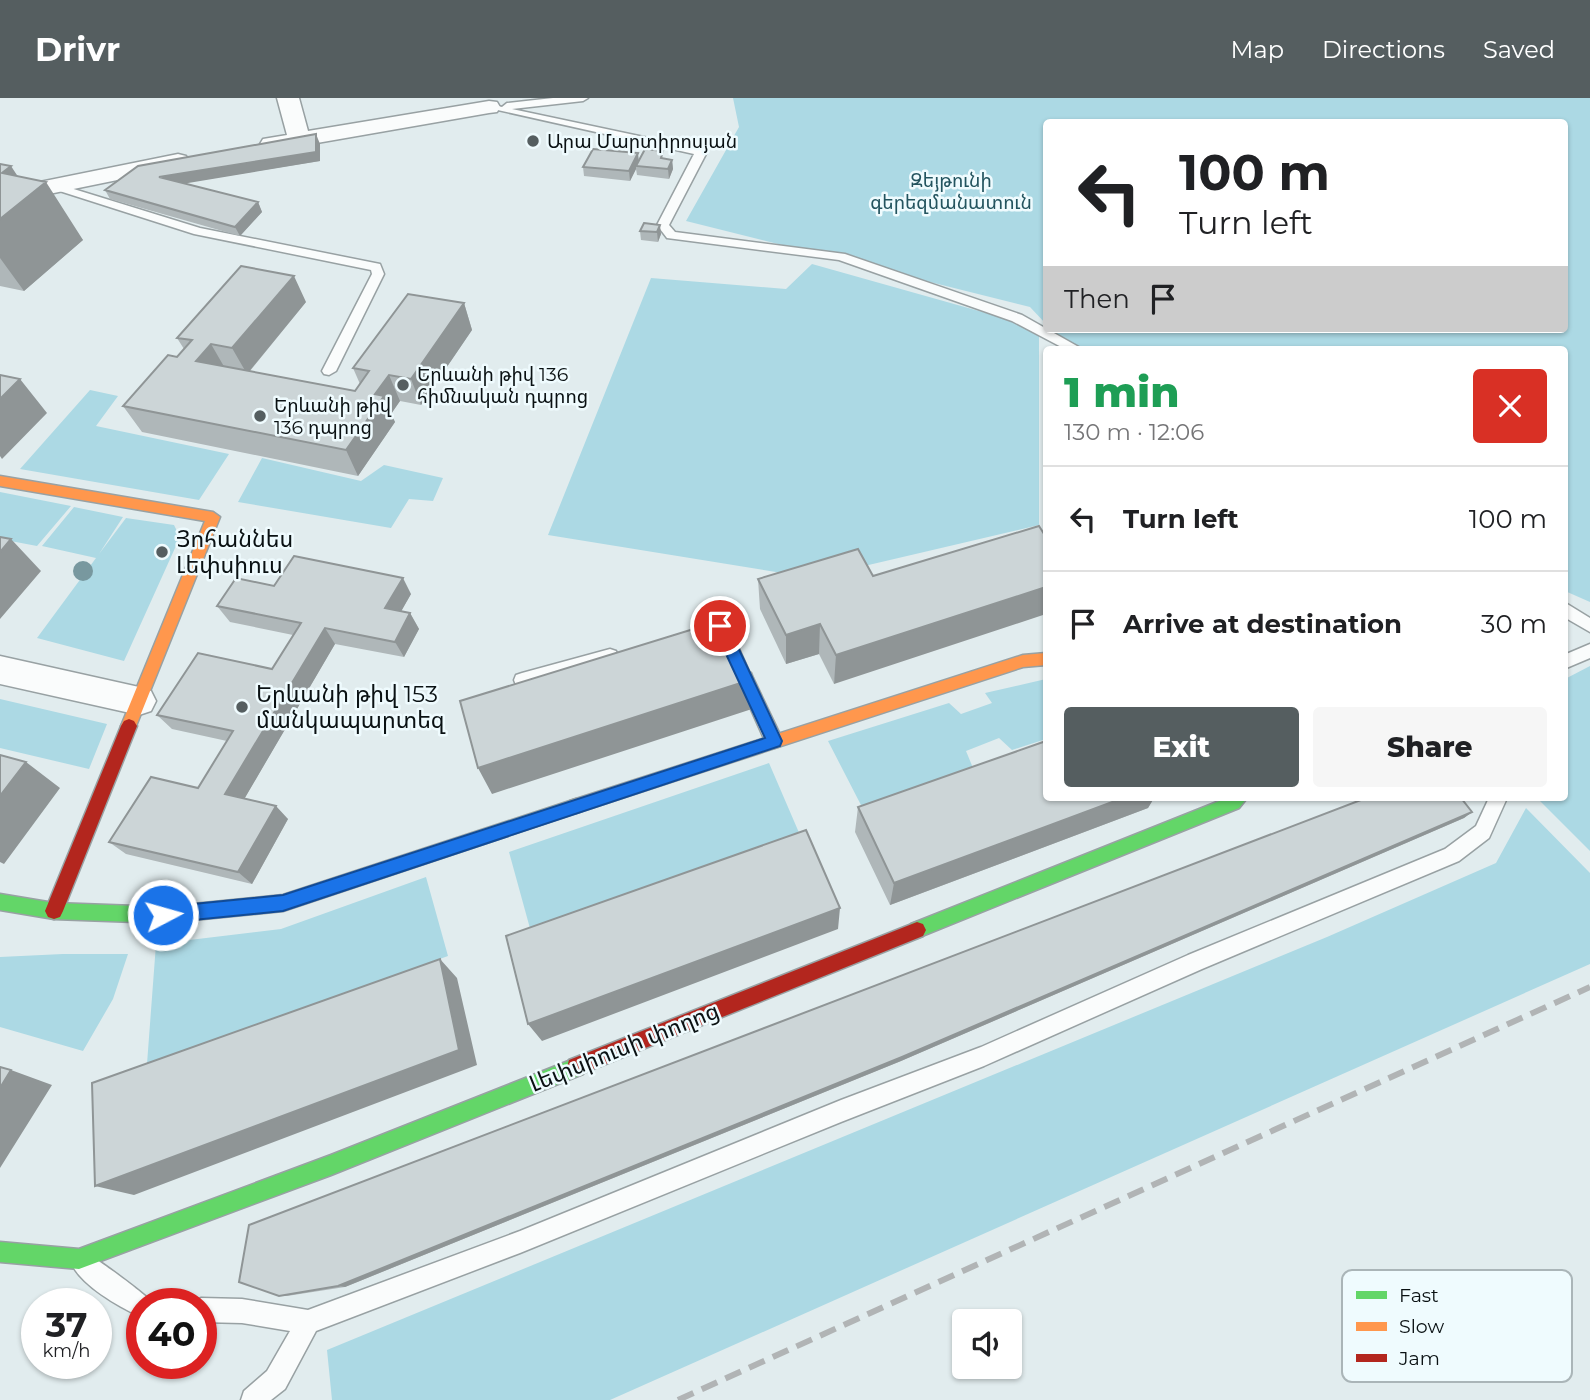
<!DOCTYPE html>
<meta charset="utf-8">
<style>
:root{--surface:#fff;--page:#f6f6f6;--text:#202124;--muted:#757577;--line:#e0e0e0;--accent:#555e60}
body{margin:0;font-family:Montserrat,"Noto Sans Armenian",sans-serif;background:var(--page);color:var(--text);height:100vh;display:flex;flex-direction:column;font-size:26px;white-space:nowrap}
*{box-sizing:border-box;margin:0}
p{font-size:23px;color:var(--muted)}
.icon{flex:none;width:38px;height:38px;fill:none;stroke:currentColor;stroke-width:2;stroke-linecap:round;stroke-linejoin:round}
.map{position:relative;flex:1;overflow:hidden}
.panel{position:absolute;left:1043px;top:248px;width:525px;height:455px;display:flex;flex-direction:column;background:var(--surface);border-radius:7px;box-shadow:0 2px 5px #0004}
.panel>*{flex:none}
.hud{position:absolute;left:1043px;top:21px;width:525px;height:214px;border-radius:7px;box-shadow:0 2px 5px #0004;background:#fff;color:var(--text);overflow:hidden}
.fabs{position:absolute;left:952px;top:1211px;display:grid;gap:14px}
.fabs a{display:grid;place-items:center;width:70px;height:70px;border-radius:7px;background:var(--surface);box-shadow:0 2px 5px #0004;font-size:35px}
.speed{position:absolute;left:21px;top:1190px;display:flex;gap:14px;font-size:35px;font-weight:700;text-align:center}
.speed>*{display:grid;place-content:center;width:91px;height:91px;border-radius:50%;background:var(--surface);box-shadow:0 2px 5px #0004;line-height:1}
.speed small{font-size:18px;font-weight:400}
.speed .limit{border:10px solid #d22;background:#fff;color:#111}
.pin{position:absolute;display:grid;place-items:center;width:60px;height:60px;color:#fff;margin:-30px;border:4px solid #fff;border-radius:50%;box-shadow:0 2px 7px #0007}
.me{position:absolute;width:77px;margin:-38px;rotate:84deg;stroke-linejoin:round;filter:drop-shadow(0 0 5px #0008)}
.turn{display:flex;align-items:center;gap:24px;height:147px;padding:0 21px;font-size:32px}
.turn .icon{width:91px;height:91px;stroke-width:2.5}
.turn b{display:block;font-size:49px;line-height:60px}
.then{display:flex;align-items:center;height:66px;padding:0 21px;background:#0003;gap:14px;font-size:26px}
.round{display:grid;place-items:center;flex:none;width:74px;height:74px;border-radius:7px;background:var(--page)}
.headline{display:flex;align-items:center;justify-content:space-between;height:119px;padding:0 21px}
h1{font-size:42px;font-weight:800;line-height:52px;color:#1e9e55}
.primary-button{display:flex;gap:14px;margin-top:auto;padding:14px 21px}
.primary-button a{flex:1;height:80px;border-radius:7px;background:var(--accent);color:#fff;font-size:28px;font-weight:800;line-height:80px;text-align:center}
.primary-button a+a{background:var(--page);color:var(--text)}
ul{padding:0;list-style:none}
li{display:flex;align-items:center;gap:21px;height:105px;padding:0 21px;border-top:2px solid var(--line)}
li div{flex:1}
li b{display:block;font-size:26px}
li em{font-style:normal}
header{display:flex;align-items:center;gap:42px;box-sizing:border-box;height:98px;padding:0 35px;background:var(--accent);color:#fff}
header strong{font-size:33px}
nav{display:flex;gap:38px;margin-inline-start:auto;font-size:24px}
.map>svg:first-child{display:block}
</style>
<header>
<strong>Drivr</strong>
<nav><a>Map</a><a>Directions</a><a>Saved</a></nav>
</header>
<div class="map">
<svg width="1590" height="1302" viewBox="0 0 1590 1302">
<rect width="100%" height="100%" fill="#e1ecee"/>
<path fill="#acd9e4" d="M733,0H1590V504L1565,493L1564,252H1071L1051,231H1564V24H1046V226L1030,209L686,123L739,29Z
M812,166L1039,230V427L813,480L548,437L651,180L786,191Z
M90,292L118,298L96,328L229,356L199,402L20,371Z
M262,360L361,383L384,367L443,380L433,403L409,401L391,430L238,404Z
M0,394L71,408L37,448L0,441Z
M74,409L123,419L99,456L126,420L174,427L180,439L124,563L37,540L96,460L42,448Z
M1590,568V753L1537,700H1564L1565,581Z
M1046,581V641L1012,652L999,640L966,653L973,670L862,709L828,643L949,605L961,616L992,605L985,595Z
M0,601L107,626L89,671L0,650Z
M769,665L800,737L531,834L509,754Z
M1526,710L1590,775V866L610,1302H332L327,1252L1327,839L1496,765Z
M426,779L448,858L147,966L156,846L281,831Z
M63,856H128L113,901L83,953L0,929V859Z"/>
<g fill="none" stroke-linecap="round" stroke-linejoin="round">
<g stroke="#98a1a3" stroke-width="3">
<path id="lane" d="M553,0H588L583,3L512,11L705,52L707,54L669,127L675,134L845,156L1022,217L1084,252H1067L1012,223L839,162L667,140L657,127L694,56L484,9L489,6L502,9L507,5Z
M51,84L200,130L380,166L384,176L336,273L329,277L324,276L322,273L372,176L371,172L194,136L47,89L45,87Z
M1564,504L1590,520V534L1564,519Z
M1590,546V560L1564,571V557Z
M610,551L616,553L618,558L616,563L522,589L516,587L514,582L516,577L522,575Z
M745,573L751,575L753,580L783,643L780,648L774,650L768,648L765,643L737,580L739,575Z
M1489,700H1507L1489,740L1459,763L1202,871L984,968L841,1024L520,1155L316,1233L285,1291L271,1302H241L244,1293L267,1273L290,1233L242,1225L201,1224V1206H192L201,1200L242,1201L308,1212L520,1133L841,1002L981,949L1188,857L1445,751L1476,728Z
M82,1153C91,1156 151,1200 153,1206H142V1219C120,1210 79,1186 71,1164L74,1156Z"/>
</g>
<g stroke="#98a1a3" stroke-width="3">
<path id="street" d="M277,0H299L308,33L489,3L497,4L500,9L497,14L489,15L271,53L263,51L260,46L263,41L287,37Z
M178,56L186,58L189,63L186,68L0,106V92Z
M0,558L139,589L151,593L156,603L151,613L139,617L0,586Z"/>
</g>
<g stroke="#98a1a3" stroke-width="3">
<path id="fast" d="M1227,700H1247L1239,710L917,840L911,838L908,832L911,826Z
M576,701L582,703L584,708L582,713L283,813L163,825L54,821L0,812V796L54,805L163,809L283,797Z
M576,960L583,962L585,969L583,976L331,1077L79,1171L0,1164V1144L79,1151L331,1057Z"/>
</g>
<g stroke="#98a1a3" stroke-width="3">
<path id="slow" d="M0,378L213,414L220,419L134,633H124L121,628L205,423L0,388Z
M1046,555V567L1023,569L576,715L570,713L568,708L570,703L576,701L1023,557Z"/>
</g>
<g stroke="#98a1a3" stroke-width="3">
<path id="jam" d="M129,621L134,623L137,628L63,813L60,819L54,821L48,819L45,813L121,628L124,623Z
M917,824L923,826L926,832L923,838L576,978L569,976L567,969L569,962Z"/>
</g>
<use href="#lane" fill="#fafcfc" fill-rule="evenodd"/>
<use href="#street" fill="#fafcfc" fill-rule="evenodd"/>
<use href="#fast" fill="#63d668" fill-rule="evenodd"/>
<use href="#slow" fill="#ff974d" fill-rule="evenodd"/>
<use href="#jam" fill="#b3261e" fill-rule="evenodd"/>
<path stroke="#b1b4b5" stroke-width="6" stroke-dasharray="17 9" stroke-linecap="butt" d="M678,1302L1590,889"/>
</g>
<circle fill="#78989f" cx="83" cy="473" r="10"/>
<path fill="#afb7b9" d="M320,46V63L183,85L258,104L262,114L240,138L110,101L105,92Z
M664,61L672,62L673,71L669,81L637,77L636,71L630,83L584,78L583,69L639,62Z
M0,66L18,78L83,142L24,193L0,188Z
M644,125L661,136L658,144L641,142L640,133Z
M306,204L250,273L355,293L360,286L353,270L464,205L472,232L421,307L400,303L391,316L395,324L358,378L142,334L123,308L177,259L184,251L177,240Z
M858,451L834,586L819,556L786,566L760,511L758,481Z
M274,488L411,496L401,513L410,515L419,531L404,559L335,546L244,701L288,721L252,786L126,756L109,744L198,690L227,643L172,631L157,617L272,571L293,537L230,524L217,508Z
M1046,700H1154L1148,710L890,807L855,734L858,709Z
M1472,714L1464,720L901,963L345,1189L287,1198H279Z"/>
<path fill="#8f9596" d="M316,36L320,46V63L164,89L159,79Z
M638,55L639,64L636,68V71L630,83L629,73Z
M672,62L673,71L669,81L668,71Z
M11,68L30,97L46,84L83,142L24,193L0,160V121L2,75Z
M258,104L262,114L240,138L235,129Z
M660,127L661,136L658,144L657,134Z
M294,178L306,204L247,276L232,250Z
M464,205L472,232L421,307L411,281Z
M211,246L226,272L196,263Z
M389,277L400,303L391,316L395,324L358,378L346,352L375,296Z
M20,281L47,315L2,361L0,358V301Z
M11,441L41,473L0,521V454Z
M403,480L411,496L394,526L385,510Z
M1046,489V516L834,586L836,557Z
M410,515L419,531L404,559L395,544Z
M820,526L819,556L786,566V537Z
M325,530L335,546L239,710L225,696Z
M753,581L755,610L492,696L478,670Z
M26,664L60,690L4,766L0,764V698Z
M1123,700H1154L1148,710L890,807L894,785Z
M276,708L288,721L252,786L238,774Z
M1472,714L1464,720L901,963L345,1189L338,1188Z
M840,810L838,831L542,943L528,926Z
M440,861L457,880L477,967L134,1097L95,1088Z
M11,972L52,987L0,1070V990Z"/>
<path fill="#ccd5d7" stroke="#8f9596" stroke-width="2" d="M316,36V54L159,79L258,104L235,129L105,92L138,68Z
M593,51L638,55L629,73L583,69Z
M645,51L663,53L661,60L672,62L668,71L636,68Z
M0,66L11,68L2,75L46,84L0,121Z
M644,125L660,127L657,134L640,133Z
M241,168L294,178L232,250L211,246L196,263L355,293L369,273L353,270L408,196L464,205L411,281L389,277L375,296L384,298L346,352L123,308L168,257L177,259L192,242L177,240Z
M0,277L20,281L0,301Z
M1039,428L1046,439V489L836,557L820,526L786,537L758,481L858,451L873,478Z
M0,439L11,441L0,454Z
M294,458L403,480L385,510L410,515L395,544L325,530L225,696L276,708L238,774L109,744L151,679L198,690L233,633L157,617L198,555L272,571L301,525L217,508L236,480L274,488Z
M726,521L753,581L478,670L460,603Z
M1046,643V700H1123L894,785L858,709Z
M0,657L26,664L0,698Z
M1366,700H1461L1472,714L902,959L338,1188L279,1198L239,1184L249,1127Z
M806,732L840,810L528,926L506,838Z
M440,861L459,952L95,1088L92,985Z
M0,969L11,972L0,990Z"/>
<path fill="#1a73e8" stroke="#114b97" stroke-width="2" d="M720,522L728,528L782,643L780,648L283,813L163,825L157,823L155,817L157,811L163,809L283,797L765,640L713,528Z"/>
<g fill="#555e60" stroke="#effbfe" stroke-width="2.5">
<circle cx="533" cy="43" r="7"/>
<circle cx="403" cy="287" r="7"/>
<circle cx="260" cy="318" r="7"/>
<circle cx="162" cy="454" r="7"/>
<circle cx="242" cy="609" r="7"/>
</g>
<g text-anchor="middle" dominant-baseline="central" stroke-width="5" stroke-linejoin="round" paint-order="stroke">
<g font-size="19" fill="#0a1113" stroke="#effbfe" text-anchor="start">
<text x="547" y="43">Արա Մարտիրոսյան</text>
<text x="417" y="276">Երևանի թիվ 136<tspan x="417" dy="22">հիմնական դպրոց</tspan></text>
<text x="274" y="307">Երևանի թիվ<tspan x="274" dy="22">136 դպրոց</tspan></text>
</g>
<g font-size="19" fill="#23545f" stroke="#effbfe">
<text x="951" y="82">Զեյթունի<tspan x="951" dy="22">գերեզմանատուն</tspan></text>
</g>
<g font-size="23" fill="#0a1113" stroke="#effbfe" text-anchor="start">
<text x="176" y="441">Յոհաննես<tspan x="176" dy="26">Լեփսիուս</tspan></text>
<text x="256" y="596">Երևանի թիվ 153<tspan x="256" dy="26">մանկապարտեզ</tspan></text>
</g>
<g font-size="23" fill="#0a1113" stroke="#effbfe">
<text transform="translate(624 949) rotate(-22)">Լեփսիուսի փողոց</text>
</g>
</g>
<rect x="1342" y="1172" width="230" height="112" rx="10" fill="#effbfe" stroke="#aab5b8" stroke-width="2"/>
<rect x="1356" y="1193" width="31" height="8" fill="#63d668"/>
<rect x="1356" y="1224" width="31" height="9" fill="#ff974d"/>
<rect x="1356" y="1256" width="31" height="8" fill="#b3261e"/>
<g font-size="19" fill="#0a1113">
<text x="1399" y="1204">Fast</text>
<text x="1399" y="1235">Slow</text>
<text x="1399" y="1267">Jam</text>
</g>
</svg>
<div class="fabs">
<a><svg class="icon" aria-label="sound" viewBox="0 0 24 24"><path d="M4 9h4l5-4v14l-5-4H4zM17 9q2 3 0 6"/></svg></a>
</div>
<div class="speed"><div>37<small>km/h</small></div><div class="limit">40</div></div>
<div class="pin" style="left:720px;top:528px;background:#d93025"><svg class="icon" aria-label="arrive" viewBox="0 0 24 24"><path d="M6 21V4h12l-3 4 3 4H6"/></svg></div>
<svg class="me" style="left:163px;top:817px" viewBox="-20 -20 40 40"><circle r="17" fill="#1a73e8" stroke="#fff" stroke-width="3"/><path d="M0-11L8 9 0 5-8 9z" fill="#fff"/></svg>
<div class="hud">
<div class="turn"><svg class="icon" aria-label="left" viewBox="0 0 24 24"><path d="M17 20v-9H6M10 6l-5 5 5 5"/></svg><div><b>100 m</b>Turn left</div></div>
<div class="then">Then<svg class="icon" aria-label="arrive" viewBox="0 0 24 24"><path d="M6 21V4h12l-3 4 3 4H6"/></svg></div>
</div>
<section class="panel">
<div class="headline"><div><h1>1 min</h1><p>130 m · 12:06</p></div><a class="round" style="background:#d93025;color:#fff"><svg class="icon" aria-label="close" viewBox="0 0 24 24"><path d="M6 6l12 12M18 6L6 18"/></svg></a></div>
<ul>
<li><svg class="icon" aria-label="left" viewBox="0 0 24 24"><path d="M17 20v-9H6M10 6l-5 5 5 5"/></svg><div><b>Turn left</b></div><em>100 m</em></li>
<li><svg class="icon" aria-label="arrive" viewBox="0 0 24 24"><path d="M6 21V4h12l-3 4 3 4H6"/></svg><div><b>Arrive at destination</b></div><em>30 m</em></li>
</ul>
<div class="primary-button"><a>Exit</a><a>Share</a></div>
</section>
</div>
